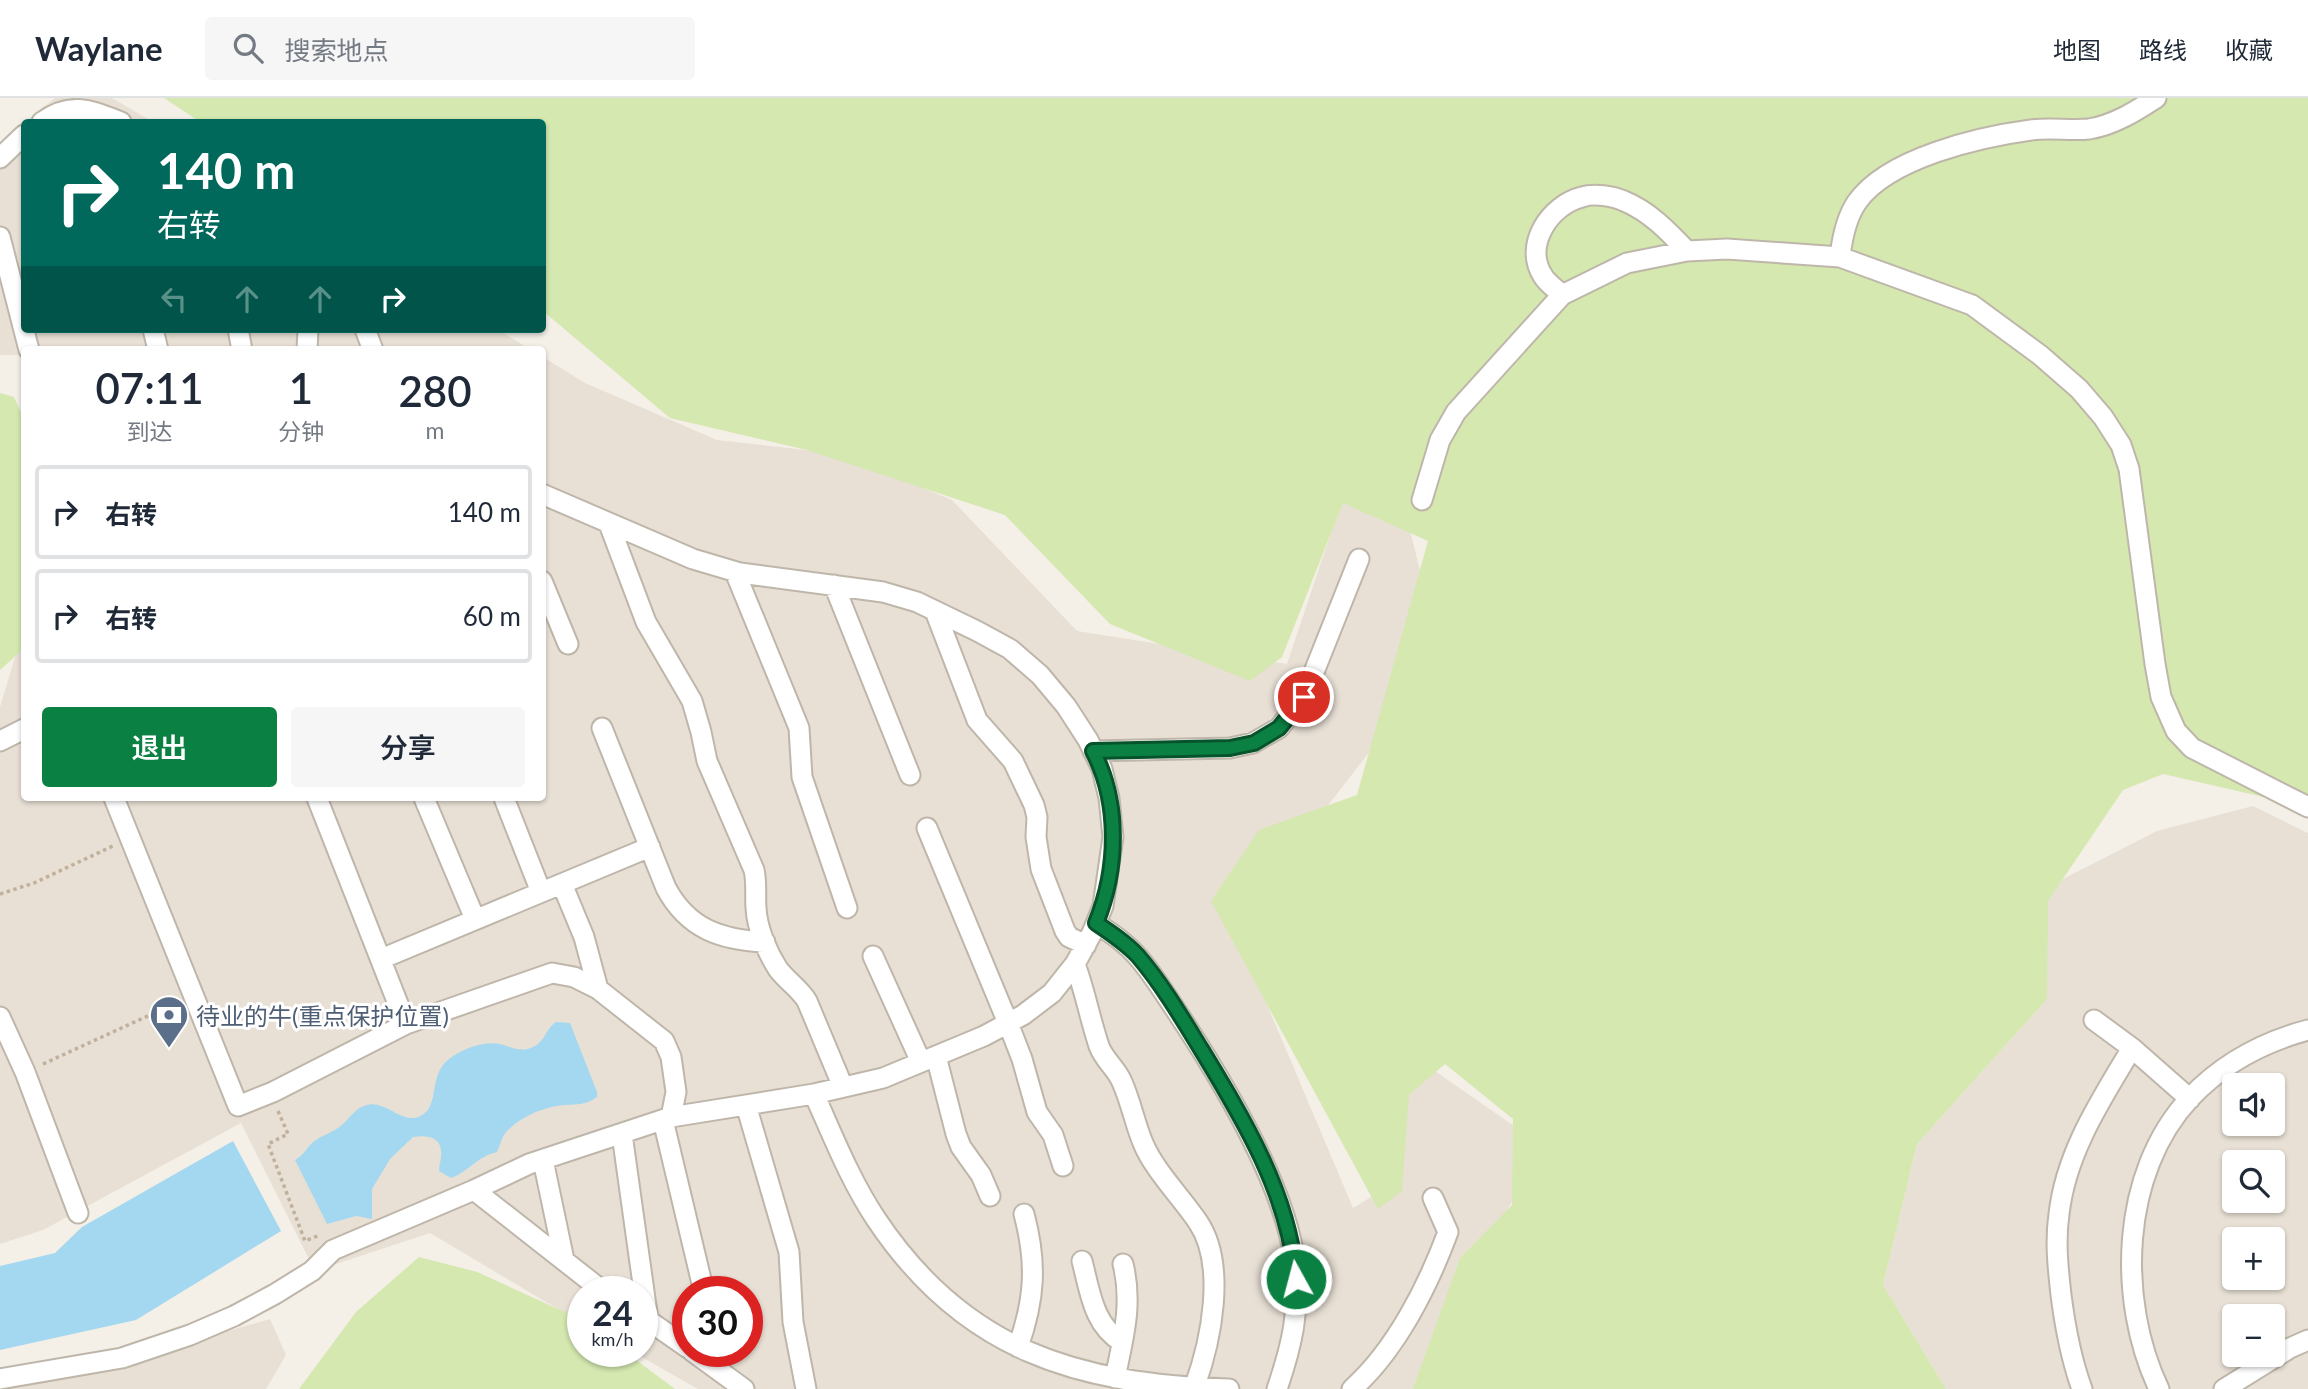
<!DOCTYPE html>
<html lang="zh">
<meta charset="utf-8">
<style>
:root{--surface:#fff;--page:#f6f6f7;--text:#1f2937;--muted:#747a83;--line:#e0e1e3;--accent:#0b8043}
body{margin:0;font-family:Lato,"Noto Sans SC",sans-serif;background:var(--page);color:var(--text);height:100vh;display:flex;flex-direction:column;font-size:26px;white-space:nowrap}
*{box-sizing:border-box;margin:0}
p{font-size:23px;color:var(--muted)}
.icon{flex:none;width:38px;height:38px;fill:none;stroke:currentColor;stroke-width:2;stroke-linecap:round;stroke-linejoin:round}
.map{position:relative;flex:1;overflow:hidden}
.side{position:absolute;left:21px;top:248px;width:525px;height:455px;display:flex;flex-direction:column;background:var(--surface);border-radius:7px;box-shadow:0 2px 5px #0004}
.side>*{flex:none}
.banner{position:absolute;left:21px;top:21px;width:525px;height:214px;border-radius:7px;box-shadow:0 2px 5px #0004;background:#00695c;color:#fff;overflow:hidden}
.controls{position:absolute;left:2222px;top:975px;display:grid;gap:14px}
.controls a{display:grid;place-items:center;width:63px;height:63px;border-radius:7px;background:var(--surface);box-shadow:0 2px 5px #0004;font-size:35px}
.speed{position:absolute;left:567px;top:1178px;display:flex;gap:14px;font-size:35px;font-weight:700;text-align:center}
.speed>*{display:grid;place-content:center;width:91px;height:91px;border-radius:50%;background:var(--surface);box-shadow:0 2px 5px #0004;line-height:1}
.speed small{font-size:18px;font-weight:400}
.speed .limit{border:10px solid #d22;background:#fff;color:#111}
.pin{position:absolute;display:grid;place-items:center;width:60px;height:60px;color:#fff;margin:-30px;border:4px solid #fff;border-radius:50%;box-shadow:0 2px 7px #0007}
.me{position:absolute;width:77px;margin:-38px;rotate:353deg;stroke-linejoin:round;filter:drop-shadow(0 0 5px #0008)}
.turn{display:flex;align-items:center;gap:24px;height:147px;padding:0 21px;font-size:32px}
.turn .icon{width:91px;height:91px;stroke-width:2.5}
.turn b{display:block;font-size:49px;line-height:60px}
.lanes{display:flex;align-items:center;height:66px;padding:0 21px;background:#0003;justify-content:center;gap:35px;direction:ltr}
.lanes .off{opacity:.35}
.eta{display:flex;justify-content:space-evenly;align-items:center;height:119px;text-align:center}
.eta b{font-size:42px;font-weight:600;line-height:49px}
.primary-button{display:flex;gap:14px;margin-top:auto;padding:14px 21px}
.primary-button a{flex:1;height:80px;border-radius:7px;background:var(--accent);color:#fff;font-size:28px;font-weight:600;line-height:80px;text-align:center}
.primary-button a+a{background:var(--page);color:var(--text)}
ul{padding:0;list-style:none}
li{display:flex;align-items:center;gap:21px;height:94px;margin:0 14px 10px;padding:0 7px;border:4px solid var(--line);border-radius:7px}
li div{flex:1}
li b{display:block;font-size:26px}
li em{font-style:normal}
header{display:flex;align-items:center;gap:42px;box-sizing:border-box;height:98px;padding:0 35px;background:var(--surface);border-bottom:2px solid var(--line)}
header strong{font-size:33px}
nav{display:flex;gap:38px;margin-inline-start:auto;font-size:24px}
.search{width:490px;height:63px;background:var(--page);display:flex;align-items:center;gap:18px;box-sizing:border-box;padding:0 24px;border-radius:7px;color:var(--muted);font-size:26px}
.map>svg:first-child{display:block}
</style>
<header>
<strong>Waylane</strong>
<div class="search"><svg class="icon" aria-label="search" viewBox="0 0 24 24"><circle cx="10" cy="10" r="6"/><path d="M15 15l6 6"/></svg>搜索地点</div>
<nav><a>地图</a><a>路线</a><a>收藏</a></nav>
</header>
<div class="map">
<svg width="2308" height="1291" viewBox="0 0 2308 1291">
<rect width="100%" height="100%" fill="#f4efe7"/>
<path fill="#e8e0d5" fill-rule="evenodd" d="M55,0H112L153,24H25Z
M24,25V231H497L531,252H24V264L23,257H0V45Z
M543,259L585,285L717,342L840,356L952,402L1077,533L1287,566L1341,405L1406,416L1437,542L1371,652L1308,733L1230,819L1353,1110L1399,1082L1386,939L1543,1048L1427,1256L1431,1291H698L631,1253H642V1194H583V1226L430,1135L315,1173L241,1025L43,1132L0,1146V609L24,529V700H542ZM688,1194H747V1253H688Z
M2253,708L2308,735V1291H1946L1883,1187L1917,1046L2047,901V803L2063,781L2157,733ZM2235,987H2273V1026H2235ZM2235,1064H2273V1102H2235ZM2235,1141H2273V1180H2235ZM2235,1218H2273V1256H2235Z
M270,1221L286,1257L266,1291H0V1284L206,1239Z"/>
<path fill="#d4e8b0" d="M164,0H2308V709L2163,676L2123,692L2048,803L2047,901L1917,1046L1883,1187L1946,1291H1413L1460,1160L1512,1107L1513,1021L1445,966L1409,997L1402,1093L1378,1111L1211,803L1259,732L1357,697L1428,443L1343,405L1282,559L1250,583L1110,526L1005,417L807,352L670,320L543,213L542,24H200Z
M0,295L14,299L24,321V538L20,554L0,572Z
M419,1159L477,1174L580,1221L583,1223V1253H624L675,1291H299L356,1214Z"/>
<path fill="#a3d8f0" d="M556,924L570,925L597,994V999C587,1007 577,1006 565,1007C545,1008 520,1019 506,1034C502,1039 500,1047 497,1054C478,1058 468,1074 451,1080L439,1073C439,1066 442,1060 441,1054C441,1038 425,1037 413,1039L390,1061L372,1091V1121L356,1118L327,1126L295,1062C303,1057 305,1053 310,1047C318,1038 333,1035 342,1027C350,1020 356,1009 367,1007C387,1002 403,1029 422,1017C440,1007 428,977 449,961C463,951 482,943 500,946C512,949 519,954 531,950C546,944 545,931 556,924Z
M233,1043L281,1133L136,1222L0,1252V1168L55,1155L82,1129Z"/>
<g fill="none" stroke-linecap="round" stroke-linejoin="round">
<g stroke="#bfb6aa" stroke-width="23">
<path id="minor" d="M42,24C71,3 90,12 121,24
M0,60L24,37
M0,139L29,252
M1840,159C1842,141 1846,120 1857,104C1888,60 1979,39 2031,32C2050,29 2070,33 2089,31C2114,27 2136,13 2156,0
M1562,197C1556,191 1547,185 1543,178C1523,147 1550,107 1582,99C1594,95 1613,98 1624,103C1649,113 1669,134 1687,153
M153,231L158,252
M238,231L242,252
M365,231L373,252
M307,252L308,231
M1422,402L1440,342L1456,314L1562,197L1627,165L1687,153L1727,151L1840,159L1972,207L2040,257L2079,291L2103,319L2121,347L2129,371L2155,566L2161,599L2176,633L2192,650L2308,709
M609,426L646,524L692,603L701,634L707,663L754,772C757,785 755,797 756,810C757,830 767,854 778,871C787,883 800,891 807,903L843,989
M735,474L799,630L802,679L847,810
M542,483L568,546
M834,487L910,677
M935,513L977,622L1013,663L1034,707L1037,719L1036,739L1041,771L1065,833L1069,839L1086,847
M602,630L666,790C688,831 721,842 765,844
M0,643L24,631
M1093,653L1230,650L1253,645L1279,630L1304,599L1359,461
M114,700L238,1008L273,994L406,926L317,700
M424,700L475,821
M504,700L541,794
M927,730L1008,925L1022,961L1037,1014L1053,1037L1063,1068
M562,786L584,839L598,891
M1096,825C1111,835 1126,845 1138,859C1152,875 1163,893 1175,911C1219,977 1286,1087 1295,1166C1300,1213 1292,1247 1277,1291
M873,858L921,964
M381,861L650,749
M1075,866C1085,893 1090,921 1099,948C1104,962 1117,971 1122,984C1131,1004 1135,1026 1143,1045C1154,1072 1182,1100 1198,1124C1227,1167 1211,1244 1194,1290
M0,919L25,974L78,1115
M2094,922L2132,950L2190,1001
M406,926L552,875L574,879L598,891L664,943L671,959L676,994L671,1019
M936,958L956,1036L961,1049L981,1077L990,1098
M814,996C833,1038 850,1082 876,1121C964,1253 1077,1286 1229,1291
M746,1007L789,1154L793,1224L806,1291
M663,1022L704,1194
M622,1036L648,1222
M543,1062L564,1162
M474,1092L604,1194
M1082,1163C1090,1193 1093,1227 1122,1244
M642,1218L688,1250
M1018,1249C1035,1201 1037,1165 1024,1116
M692,1253L744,1291
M1115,1280C1123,1241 1133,1206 1123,1166
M0,1281L122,1260L190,1237L234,1218L275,1196L312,1173L333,1152L474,1092L529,1066L671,1019L814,996L883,980L984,938L1023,917L1052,895L1075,866L1092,835L1103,808L1113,739L1109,700L1102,671L1088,642L1066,608L1040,577L1010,551L977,533L917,504L883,494L740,475L693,461L542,396
M1352,1291C1396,1252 1428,1188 1448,1134L1433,1100
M2082,1291C2071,1261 2065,1228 2061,1197C2058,1170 2055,1143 2059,1116C2066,1054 2101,1002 2132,950
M2159,1291C2117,1203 2120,1075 2190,1000C2222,966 2263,944 2308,932
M2224,1291L2290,1250L2308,1242"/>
</g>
<path stroke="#c1b09b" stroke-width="3.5" stroke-dasharray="3.5 3.5" stroke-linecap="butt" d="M0,796L34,785L115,747
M43,966L176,905
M278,1013L288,1036L268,1046L305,1143L320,1137"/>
<use href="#minor" stroke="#fff" stroke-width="19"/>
</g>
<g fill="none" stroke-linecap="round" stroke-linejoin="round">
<g stroke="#07532c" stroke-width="18">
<path id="route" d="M1296,1181C1290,1098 1243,1020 1201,951C1182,920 1162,886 1138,858C1126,845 1111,835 1096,825C1118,771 1120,705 1093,653L1230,650L1254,645L1279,630L1304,599"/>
</g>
<use href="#route" stroke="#0b8043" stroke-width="12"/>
</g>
<defs>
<g id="bank-pin" transform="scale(2.0125)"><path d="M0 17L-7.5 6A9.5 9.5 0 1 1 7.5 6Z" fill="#5c6f8a" stroke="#fff"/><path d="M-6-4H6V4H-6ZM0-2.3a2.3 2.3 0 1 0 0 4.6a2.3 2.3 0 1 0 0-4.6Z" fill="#fff"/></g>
</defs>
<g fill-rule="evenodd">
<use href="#bank-pin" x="169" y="917"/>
</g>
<g text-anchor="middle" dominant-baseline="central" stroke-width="6" stroke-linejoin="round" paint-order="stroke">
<g font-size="24" fill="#4e5e75" stroke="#fff" text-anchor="start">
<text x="196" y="917">待业的牛(重点保护位置)</text>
</g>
</g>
</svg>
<div class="controls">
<a><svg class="icon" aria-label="sound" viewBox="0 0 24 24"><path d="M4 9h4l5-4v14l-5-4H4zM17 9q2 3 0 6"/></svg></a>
<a><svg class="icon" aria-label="search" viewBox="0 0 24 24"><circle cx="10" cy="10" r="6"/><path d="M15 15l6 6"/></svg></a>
<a>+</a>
<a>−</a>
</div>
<div class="speed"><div>24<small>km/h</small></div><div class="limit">30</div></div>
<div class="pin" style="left:1304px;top:599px;background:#d93025"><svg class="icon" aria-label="arrive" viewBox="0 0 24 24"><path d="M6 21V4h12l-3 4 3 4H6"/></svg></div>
<svg class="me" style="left:1296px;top:1181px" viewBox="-20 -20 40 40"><circle r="17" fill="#0b8043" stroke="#fff" stroke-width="3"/><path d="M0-11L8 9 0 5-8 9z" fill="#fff"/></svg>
<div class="banner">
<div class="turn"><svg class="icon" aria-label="right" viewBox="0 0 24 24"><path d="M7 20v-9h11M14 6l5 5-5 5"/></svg><div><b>140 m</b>右转</div></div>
<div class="lanes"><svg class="icon off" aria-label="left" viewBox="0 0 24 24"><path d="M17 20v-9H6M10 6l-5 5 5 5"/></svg><svg class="icon off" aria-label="ahead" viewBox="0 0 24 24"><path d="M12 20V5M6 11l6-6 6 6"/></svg><svg class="icon off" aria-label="ahead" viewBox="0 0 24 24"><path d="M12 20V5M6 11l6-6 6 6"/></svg><svg class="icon" aria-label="right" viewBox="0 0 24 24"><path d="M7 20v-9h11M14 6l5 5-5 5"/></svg></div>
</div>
<section class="side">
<div class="eta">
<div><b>07:11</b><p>到达</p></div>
<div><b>1</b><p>分钟</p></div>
<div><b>280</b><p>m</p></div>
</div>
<ul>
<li><svg class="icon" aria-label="right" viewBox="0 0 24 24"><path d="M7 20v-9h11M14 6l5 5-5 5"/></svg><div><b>右转</b></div><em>140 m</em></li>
<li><svg class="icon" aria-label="right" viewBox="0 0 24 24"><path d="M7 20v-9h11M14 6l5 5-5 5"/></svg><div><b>右转</b></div><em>60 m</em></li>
</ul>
<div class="primary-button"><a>退出</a><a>分享</a></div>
</section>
</div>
